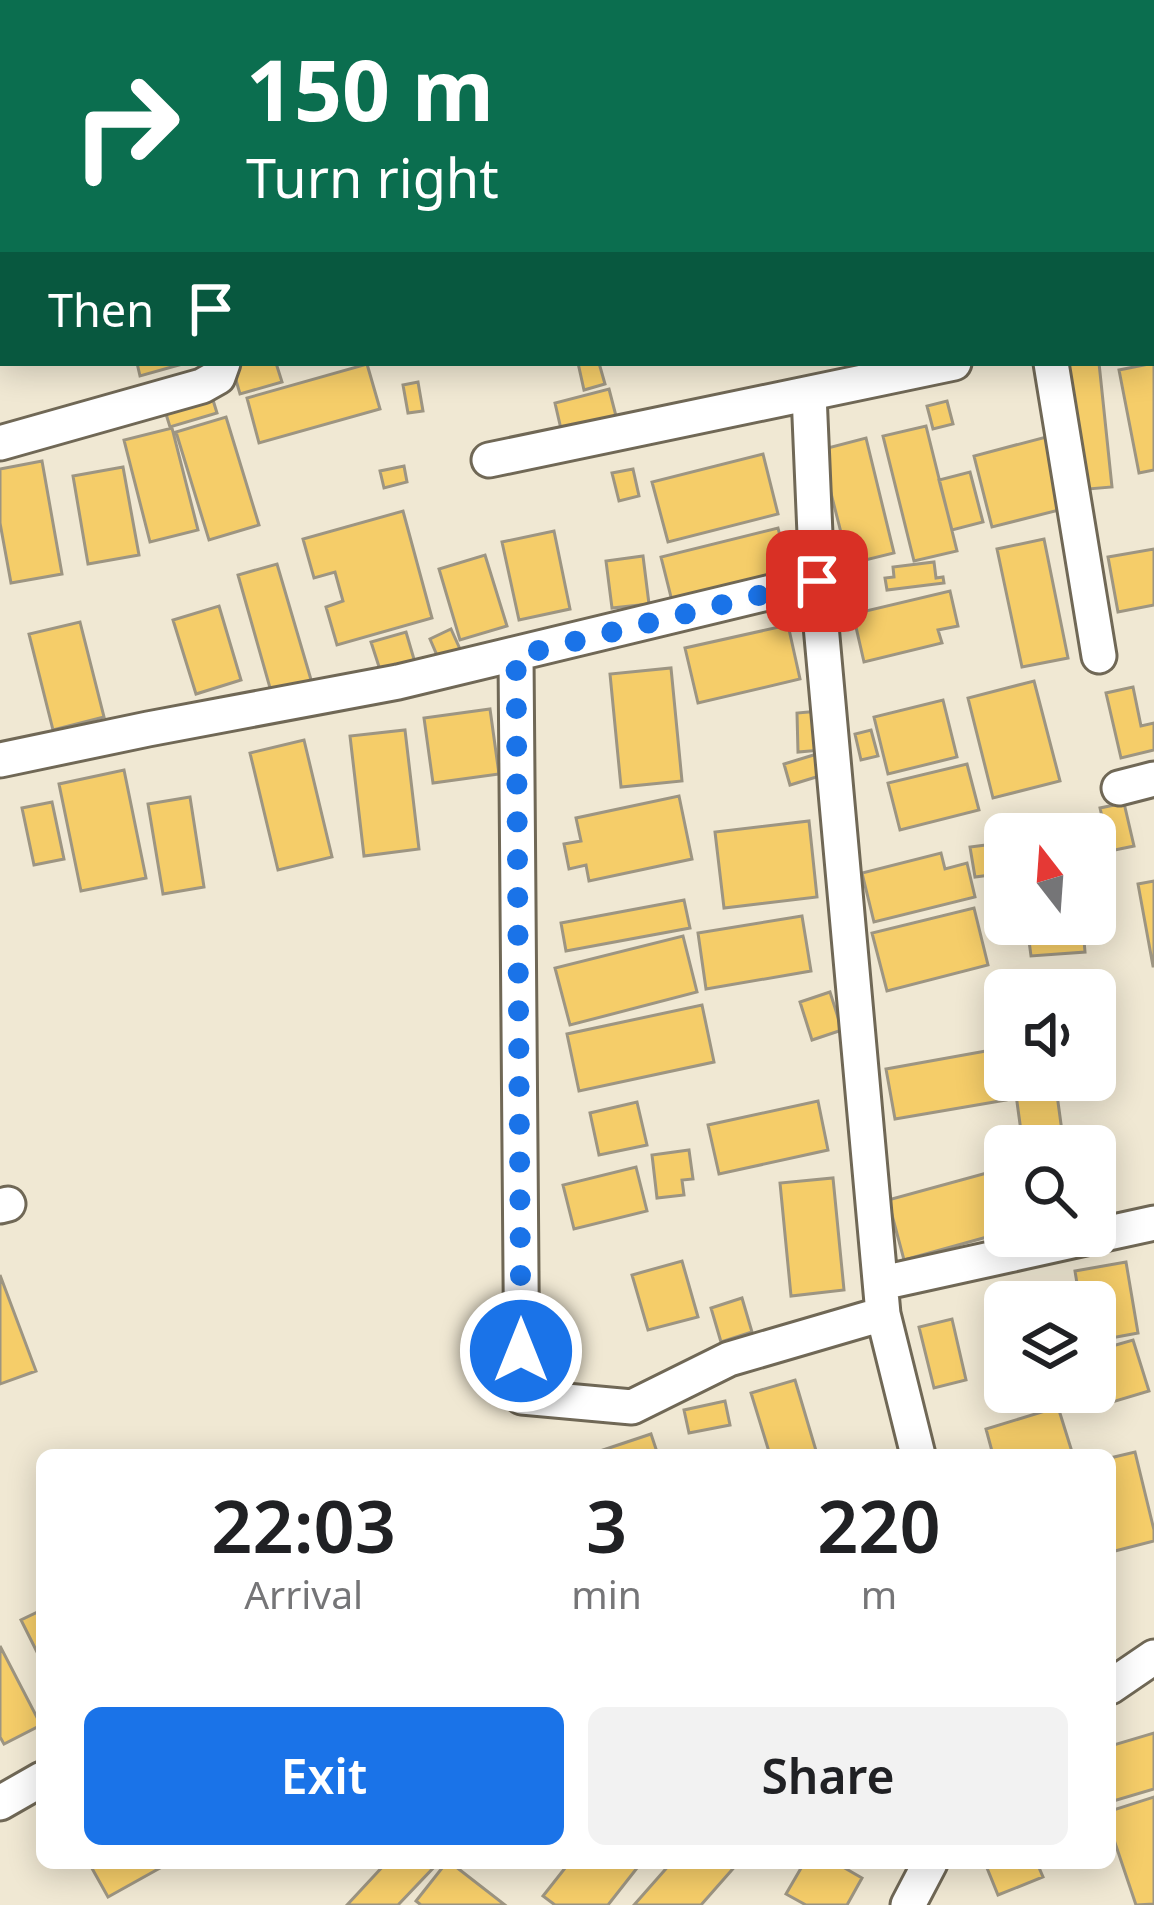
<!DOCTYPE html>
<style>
:root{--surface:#fff;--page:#f2f2f2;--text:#202124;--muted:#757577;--accent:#1a73e8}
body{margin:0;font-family:"Noto Sans",sans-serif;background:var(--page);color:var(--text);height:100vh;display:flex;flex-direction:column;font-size:45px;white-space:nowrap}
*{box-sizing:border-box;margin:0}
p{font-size:39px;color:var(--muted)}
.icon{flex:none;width:66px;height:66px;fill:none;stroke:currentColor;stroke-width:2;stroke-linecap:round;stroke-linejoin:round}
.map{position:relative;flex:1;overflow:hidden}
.details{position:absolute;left:36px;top:1449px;width:1080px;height:420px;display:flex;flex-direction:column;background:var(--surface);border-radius:18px;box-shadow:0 6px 30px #0003}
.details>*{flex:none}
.hud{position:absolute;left:0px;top:0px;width:1155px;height:366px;box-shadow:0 6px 30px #0003;background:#0b6e4f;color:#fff;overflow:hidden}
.needle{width:78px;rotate:343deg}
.tools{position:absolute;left:984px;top:813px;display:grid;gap:24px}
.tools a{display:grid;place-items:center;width:132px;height:132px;border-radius:18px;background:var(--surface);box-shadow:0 6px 30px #0003;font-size:60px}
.pin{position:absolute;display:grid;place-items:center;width:102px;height:102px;color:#fff;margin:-51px;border-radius:24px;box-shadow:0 6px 18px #0006}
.me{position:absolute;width:132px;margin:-66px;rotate:0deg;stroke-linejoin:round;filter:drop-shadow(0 0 9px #0008)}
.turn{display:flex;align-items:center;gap:42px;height:252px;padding:0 48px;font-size:54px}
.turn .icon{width:156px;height:156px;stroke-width:2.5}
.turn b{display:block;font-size:84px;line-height:102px}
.then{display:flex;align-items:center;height:114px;padding:0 48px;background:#0003;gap:24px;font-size:45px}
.eta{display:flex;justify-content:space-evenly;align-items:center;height:204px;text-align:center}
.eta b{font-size:72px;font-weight:600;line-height:84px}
.action{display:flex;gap:24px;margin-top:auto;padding:24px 48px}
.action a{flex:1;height:138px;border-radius:18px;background:var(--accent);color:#fff;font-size:48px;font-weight:600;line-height:138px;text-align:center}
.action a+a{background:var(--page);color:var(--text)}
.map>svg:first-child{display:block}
</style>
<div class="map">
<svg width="1154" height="1905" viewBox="0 0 1154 1905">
<rect width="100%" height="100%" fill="#f0e8d3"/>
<path fill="#f5cd69" stroke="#9d9582" stroke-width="3" d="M691,0H814L802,3H692Z
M3,174V279H0V175Z
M137,363H186L140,376Z
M231,363H276L282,382L240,394Z
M578,363H599L605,384L584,390Z
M1099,363L1112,487L1077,490L1064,365Z
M1154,363V470L1139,473L1119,370Z
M367,364L380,409L259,443L247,398Z
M418,382L423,411L408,413L403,385Z
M609,389L616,416L561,429L555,403Z
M213,400L217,413L170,427L166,414Z
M947,401L953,424L933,429L927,406Z
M226,417L259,525L209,540L176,432Z
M926,426L957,551L914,561L883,436Z
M172,428L198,530L150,542L124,440Z
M1050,436L1067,508L992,527L974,456Z
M866,438L894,553L849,564L820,450Z
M763,454L778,514L668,542L652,482Z
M42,461L62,574L11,583L0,523V469Z
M404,466L407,482L384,488L380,471Z
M123,467L139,555L88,564L73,476Z
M633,469L639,496L619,501L612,473Z
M970,472L983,522L952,530L939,480Z
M403,511L432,618L337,645L326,607L343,601L335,572L314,578L303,539Z
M778,528L791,579L674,609L661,557Z
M554,531L570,609L519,620L502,542Z
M1044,539L1068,658L1022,667L997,549Z
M1154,549V605L1118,612L1108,557Z
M485,555L507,626L460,640L439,569Z
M643,556L649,604L612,608L606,561Z
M934,562L936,578L943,577L944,583L887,590L885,578L894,577L893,567Z
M277,564L312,683L272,695L238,575Z
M950,591L958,626L938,630L942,643L864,662L853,614Z
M219,606L241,680L196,694L173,620Z
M80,622L104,717L53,730L29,634Z
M788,625L800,679L698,703L685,648Z
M451,629L464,658L442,667L430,639Z
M406,632L416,666L382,676L371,642Z
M671,668L682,781L621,787L610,674Z
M1034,681L1060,781L993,798L968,698Z
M1133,687L1141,726L1154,723V750L1121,758L1106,693Z
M943,700L957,757L888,774L874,717Z
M490,709L499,774L433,783L424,718Z
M820,711L822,750L798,752L797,713Z
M405,730L419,849L364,856L350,736Z
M871,730L878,756L861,760L855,734Z
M304,740L332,857L278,870L250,753Z
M817,754L823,775L790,785L784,764Z
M967,764L979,810L900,830L888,783Z
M124,770L146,878L81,891L59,784Z
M679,796L692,859L589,881L586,865L569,869L564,844L581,841L576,818Z
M190,797L204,887L163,894L148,804Z
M52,802L64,859L34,865L22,808Z
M1124,803L1134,846L1110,851L1100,808Z
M809,821L817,897L724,908L715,832Z
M994,844L998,874L975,877L970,847Z
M941,853L945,869L967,863L975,897L874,922L862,873Z
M1154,881V966H1153L1138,884Z
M1102,897L1104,926L1083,928L1085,952L1031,956L1029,941L1019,942L1017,924H1095V898Z
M684,900L690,928L566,951L561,923Z
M974,908L988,965L887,991L872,933Z
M802,916L811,971L706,989L698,933Z
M683,936L697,992L570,1025L555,968Z
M1084,973L1086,990H1005V1016L1001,984Z
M830,992L842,1030L812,1040L800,1002Z
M702,1005L714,1062L579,1091L567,1034Z
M997,1049L1006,1100L895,1119L886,1069Z
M1014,1080H1055L1064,1146H1023Z
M818,1101L828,1150L719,1174L708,1125Z
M637,1102L647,1145L599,1155L590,1113Z
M689,1150L693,1179L682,1180L684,1195L657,1198L652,1155Z
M636,1167L647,1211L574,1229L563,1185Z
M1005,1168V1232L904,1260L888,1200Z
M833,1178L844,1290L791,1296L780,1183Z
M682,1261L698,1317L648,1330L632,1275Z
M1126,1262L1138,1333L1095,1341V1302H1080L1075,1271Z
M0,1275L36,1371L0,1384Z
M742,1298L752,1332L721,1342L711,1308Z
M952,1319L966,1380L934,1388L919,1327Z
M1133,1340L1149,1391L1099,1406L1095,1392V1351Z
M795,1380L817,1454L829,1451L830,1455H770L751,1393Z
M725,1401L730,1425L689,1433L684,1410Z
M1058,1407L1073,1455H993L986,1429Z
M651,1434L658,1455H605L603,1450Z
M1135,1452L1154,1530V1541L1111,1552L1110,1458Z
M42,1610V1662L21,1620Z
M0,1646L41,1725L4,1744L0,1737Z
M1154,1733V1789L1110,1802V1746Z
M1154,1797V1904L1136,1905L1110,1828V1811Z
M89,1863H169L108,1897Z
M386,1863L436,1865L398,1905H347Z
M446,1863H451L505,1905H421L416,1901Z
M569,1863H641L608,1905H555L543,1896Z
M671,1863H738L701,1905H634Z
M804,1863H836L862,1878L847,1905H806L786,1894Z
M985,1863H1037L1043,1877L998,1895Z"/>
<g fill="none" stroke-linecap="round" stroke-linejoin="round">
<g stroke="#706856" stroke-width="39">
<path id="minor" d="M256,0L257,3
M678,0L679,3
M878,0V3
M0,150L3,149
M1152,320L1154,319
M1051,363L1099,656
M809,394L817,581L883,1314L918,1455
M0,443L202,386L218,377L223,363
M489,460L954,363
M516,656L522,1397L632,1407L729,1359L883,1314
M0,760L148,729L398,682L817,581
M1119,788L1154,779
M0,1206L8,1204
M1095,1236L1154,1223
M882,1283L1095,1236
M1110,1687L1154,1657
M0,1803L42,1779
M908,1905L930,1863"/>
</g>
<use href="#minor" stroke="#fff" stroke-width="33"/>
</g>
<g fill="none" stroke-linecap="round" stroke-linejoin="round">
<path stroke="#1a73e8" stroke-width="21" stroke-dasharray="0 37.8" d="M521,1351L516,656L817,581"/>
</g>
</svg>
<div class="tools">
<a><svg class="needle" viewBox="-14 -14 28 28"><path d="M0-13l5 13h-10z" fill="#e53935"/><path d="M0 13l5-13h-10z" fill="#757577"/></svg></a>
<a><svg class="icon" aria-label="sound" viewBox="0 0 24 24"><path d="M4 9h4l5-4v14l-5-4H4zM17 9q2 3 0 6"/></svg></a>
<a><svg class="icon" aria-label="search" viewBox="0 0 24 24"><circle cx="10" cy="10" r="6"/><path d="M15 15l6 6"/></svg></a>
<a><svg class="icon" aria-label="layers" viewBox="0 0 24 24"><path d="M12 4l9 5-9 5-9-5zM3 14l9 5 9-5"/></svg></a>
</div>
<div class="pin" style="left:817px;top:581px;background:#d93025"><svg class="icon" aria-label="arrive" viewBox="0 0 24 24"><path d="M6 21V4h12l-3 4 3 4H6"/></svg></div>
<svg class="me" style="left:521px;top:1351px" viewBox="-20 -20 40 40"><circle r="17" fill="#1a73e8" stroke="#fff" stroke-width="3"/><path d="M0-11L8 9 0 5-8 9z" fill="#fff"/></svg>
<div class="hud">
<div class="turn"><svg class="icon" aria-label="right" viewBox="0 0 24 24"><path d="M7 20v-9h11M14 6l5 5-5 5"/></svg><div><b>150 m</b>Turn right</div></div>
<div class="then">Then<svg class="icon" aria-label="arrive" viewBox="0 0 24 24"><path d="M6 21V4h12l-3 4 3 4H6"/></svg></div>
</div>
<section class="details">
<div class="eta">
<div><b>22:03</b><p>Arrival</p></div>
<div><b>3</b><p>min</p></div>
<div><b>220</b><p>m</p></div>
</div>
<div class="action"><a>Exit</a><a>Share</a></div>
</section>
</div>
